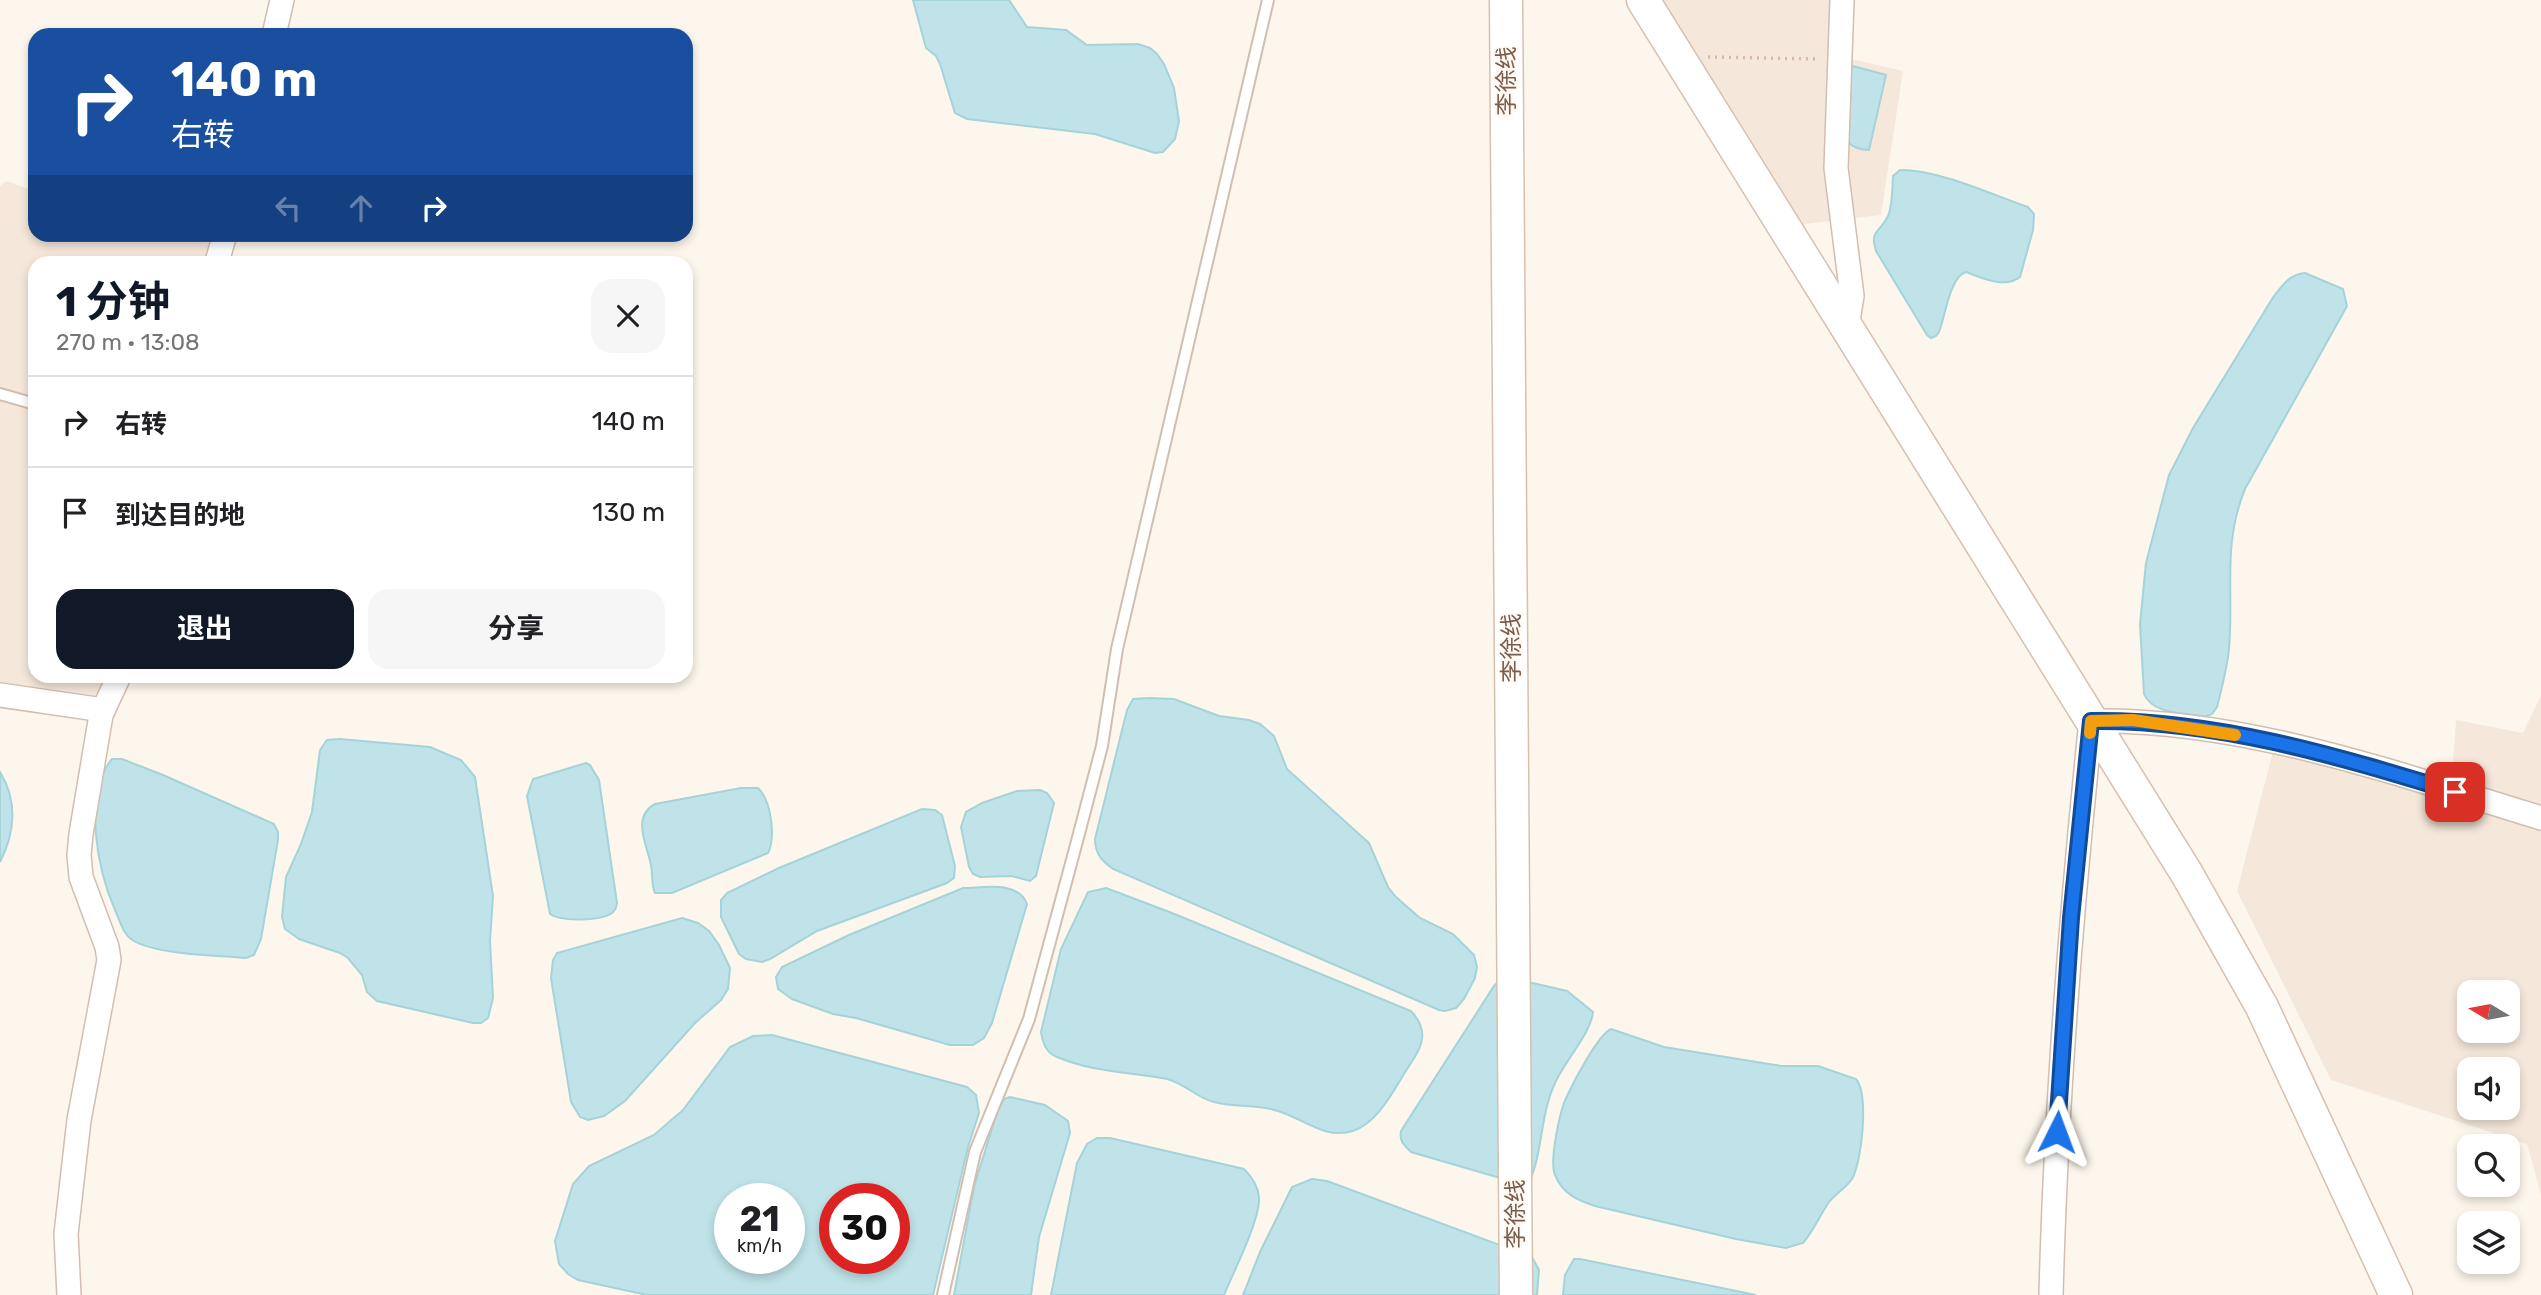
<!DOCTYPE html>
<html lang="zh">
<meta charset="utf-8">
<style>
:root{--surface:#fff;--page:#f6f6f6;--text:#202124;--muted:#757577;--line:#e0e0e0;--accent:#111827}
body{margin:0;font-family:Rubik,"Noto Sans SC",sans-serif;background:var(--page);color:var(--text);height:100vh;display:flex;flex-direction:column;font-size:26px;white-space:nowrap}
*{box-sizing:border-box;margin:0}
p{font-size:23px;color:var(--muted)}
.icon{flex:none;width:38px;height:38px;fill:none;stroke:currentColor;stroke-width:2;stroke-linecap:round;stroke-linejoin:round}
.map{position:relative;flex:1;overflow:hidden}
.details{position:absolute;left:28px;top:256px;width:665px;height:427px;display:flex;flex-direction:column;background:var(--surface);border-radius:21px;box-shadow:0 4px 10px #0003}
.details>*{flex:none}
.banner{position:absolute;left:28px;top:28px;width:665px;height:214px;border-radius:21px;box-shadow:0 4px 10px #0003;background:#1a4fa0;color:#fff;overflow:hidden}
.needle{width:46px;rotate:280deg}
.fabs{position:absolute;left:2457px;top:980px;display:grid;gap:14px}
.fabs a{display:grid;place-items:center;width:63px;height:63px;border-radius:14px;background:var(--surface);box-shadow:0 4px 10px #0003;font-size:35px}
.speed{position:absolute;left:714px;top:1183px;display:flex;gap:14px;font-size:35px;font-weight:700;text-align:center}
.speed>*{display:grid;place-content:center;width:91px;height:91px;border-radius:50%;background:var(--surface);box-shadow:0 4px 10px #0003;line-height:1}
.speed small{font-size:18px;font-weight:400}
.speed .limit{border:10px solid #d22;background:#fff;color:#111}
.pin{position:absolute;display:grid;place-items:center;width:60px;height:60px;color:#fff;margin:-30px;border-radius:14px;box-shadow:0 4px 10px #0006}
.me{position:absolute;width:77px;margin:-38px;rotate:3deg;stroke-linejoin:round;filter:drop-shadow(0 0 5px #0008)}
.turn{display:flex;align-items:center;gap:24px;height:147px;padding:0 28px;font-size:32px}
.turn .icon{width:91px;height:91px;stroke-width:2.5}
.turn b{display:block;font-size:49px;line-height:60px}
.lanes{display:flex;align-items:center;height:66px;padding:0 28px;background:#0003;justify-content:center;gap:35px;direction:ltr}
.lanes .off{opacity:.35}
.round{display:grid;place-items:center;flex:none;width:74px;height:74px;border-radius:21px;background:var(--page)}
.overview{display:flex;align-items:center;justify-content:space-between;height:119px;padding:0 28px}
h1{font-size:42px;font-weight:700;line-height:52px;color:var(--accent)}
.action{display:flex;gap:14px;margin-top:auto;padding:14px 28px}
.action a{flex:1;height:80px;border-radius:21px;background:var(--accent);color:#fff;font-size:28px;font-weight:700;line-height:80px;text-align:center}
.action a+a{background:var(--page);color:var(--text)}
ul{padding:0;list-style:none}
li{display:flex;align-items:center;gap:21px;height:91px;padding:0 28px;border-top:2px solid var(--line)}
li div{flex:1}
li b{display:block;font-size:26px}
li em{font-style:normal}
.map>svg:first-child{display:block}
</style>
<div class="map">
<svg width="2541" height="1295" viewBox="0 0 2541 1295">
<rect width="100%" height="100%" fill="#fdf6ec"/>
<path fill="#f5e8da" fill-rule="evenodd" d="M1656,0H1852V59L1903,71L1881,215L1797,225Z
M6,181L35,191V234L237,235L228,262H35V676H126L116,703L0,683V186Z
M2541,695V1195L2527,1144L2331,1080L2237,891L2277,736L2452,778L2456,720L2523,733ZM2469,992H2508V1031H2469ZM2469,1069H2508V1108H2469Z"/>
<path fill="#bfe3e8" stroke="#a5d3da" stroke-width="2" fill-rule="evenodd" d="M913,0H1009L1027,27L1066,30L1087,45L1138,44L1150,48L1157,54L1164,64L1174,88L1179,121L1175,139L1163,152L1155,153L1095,134L967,119L955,113L940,64L936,56L926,48Z
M1853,66L1886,75L1869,150C1860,150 1851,147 1846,139L1850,70Z
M1900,170C1940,170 1990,194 2028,207L2034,214L2033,230L2020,277C2005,289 1982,278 1966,272C1950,276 1945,317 1939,332L1936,336L1931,338L1927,335L1876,251C1869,230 1881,232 1888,216C1893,204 1892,189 1893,176Z
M2305,273L2343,289L2347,306L2245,489C2222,545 2234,592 2229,649C2227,668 2222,688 2217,707L2212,714L2204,717C2184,713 2152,714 2144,694L2140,624L2146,563L2169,475L2193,428L2272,299C2281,287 2289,274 2305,273Z
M1149,698L1174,699L1219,716L1249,720L1260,724L1274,736L1287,769L1369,843L1388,887L1396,897L1420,918L1453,934L1474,955L1477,967L1475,978L1464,999L1456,1008L1445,1011L1439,1010L1113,869C1102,861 1095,854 1095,839L1127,710L1133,699Z
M340,739L430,747L461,760L475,777L493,896L490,941L493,998L488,1018L481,1023H473L377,1001L367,992L362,975L348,958L340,953L299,939L285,929L282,917L286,877L301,844L312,812L320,750L327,740Z
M112,759H122L163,775L274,824L278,832V840L261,939L254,955L246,958C217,955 159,955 134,941C123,935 120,921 115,910C98,871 82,795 112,759Z
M586,763L590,765L599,780L617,903C616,908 616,909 612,913C601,921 561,922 550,914L527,796L533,779Z
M0,772C18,801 15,833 0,862Z
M741,788H758C771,800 776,837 768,853L672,893H655C651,885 653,875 651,865C647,845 631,817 655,804Z
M1040,790L1047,793L1054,803L1036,876L1030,881L1012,876L980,877L973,874L969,867L961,827L966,812L982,803L1017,791Z
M922,809L935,810L942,815L955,866L954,878L947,883L817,931L770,959L762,962L746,959L739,954L721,917V900L727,893L779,868Z
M963,888C983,888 1018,880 1027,904L992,1023L984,1038L973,1045H950L856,1018L833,1014L792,999L778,989L776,977L782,967L849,935Z
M1106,888L1172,913L1411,1011C1428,1029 1424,1044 1411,1063C1396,1085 1380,1122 1353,1131C1325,1140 1302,1118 1278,1111C1258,1104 1235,1108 1214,1102C1197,1098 1184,1083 1167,1079C1130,1072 1092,1072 1057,1057C1046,1053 1043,1043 1041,1032L1061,949L1088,892Z
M682,918L698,923L709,931L719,945L730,968L728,989L721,1000L695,1023L625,1101L604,1116L588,1120L580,1117L571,1102L551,978L553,960L557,953Z
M1511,978L1567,991L1593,1012C1591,1033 1564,1062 1555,1083C1540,1115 1543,1152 1529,1183L1524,1185L1411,1152C1404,1145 1399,1141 1401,1131L1494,986L1499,981Z
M1611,1029L1664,1047L1781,1066H1818L1856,1079C1869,1095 1862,1161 1852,1179C1846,1188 1836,1193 1829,1202C1820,1215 1814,1230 1803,1243L1786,1248L1736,1239L1595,1206C1577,1200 1563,1194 1555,1175C1549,1161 1560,1110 1567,1096C1574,1081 1598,1035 1611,1029Z
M772,1035L967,1087L976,1095L979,1113L968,1147L933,1295H647L578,1280L568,1274L559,1264L555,1241L573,1184L589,1166L654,1135L683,1110L730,1047L753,1036ZM730,1199H789V1258H730ZM835,1199H894V1258H835Z
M1010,1097L1045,1105L1068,1121L1070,1133L1039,1237L1031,1295H954L974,1187L998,1109L1004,1099Z
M1097,1138H1110L1244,1169C1252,1177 1258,1185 1259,1197C1261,1218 1233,1273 1224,1295H1051L1077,1163L1087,1144Z
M1312,1179L1327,1181L1532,1257L1539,1270L1537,1295H1243L1260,1252L1292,1187Z
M1574,1259H1580L1756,1295H1563L1565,1275Z"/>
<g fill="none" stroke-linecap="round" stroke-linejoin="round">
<g stroke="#d1beb0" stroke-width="14">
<path id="lane" d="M0,394L35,404
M943,1295L975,1152L1029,1019L1076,845L1102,746L1117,649L1268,0"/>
</g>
<g stroke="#d1beb0" stroke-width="26">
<path id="street" d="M1842,0L1836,168L1852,296L1847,327
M274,35L282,0
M217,262L225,234
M0,695L103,710
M69,1295L66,1234L79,1120L109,960L107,947L81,877L79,855L81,834L101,715L119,676
M2051,1295C2056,1103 2071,912 2091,721C2243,718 2397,774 2541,818"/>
</g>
<g stroke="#d6c0b0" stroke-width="35">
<path id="secondary" d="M1506,0L1516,1295
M1643,0L2187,874L2262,1007L2396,1295"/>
</g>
<path stroke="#d9b8a5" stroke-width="3.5" stroke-dasharray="2 5" stroke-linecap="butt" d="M1708,57L1820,59"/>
<use href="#lane" stroke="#fff" stroke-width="10"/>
<use href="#street" stroke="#fff" stroke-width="23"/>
<use href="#secondary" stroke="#fff" stroke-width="32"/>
</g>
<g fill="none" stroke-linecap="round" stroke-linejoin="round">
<g stroke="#114b97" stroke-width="18">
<path id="route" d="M2057,1132L2071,918L2091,721C2215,719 2337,756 2455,792"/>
</g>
<use href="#route" stroke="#1a73e8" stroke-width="12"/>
<path stroke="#f59e0b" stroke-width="12" d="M2090,733L2091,721L2133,720L2235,735"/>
</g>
<g text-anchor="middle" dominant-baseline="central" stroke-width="5" stroke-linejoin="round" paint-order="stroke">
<g font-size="23" fill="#7a5c4d" stroke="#fffaf3">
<text transform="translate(1506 81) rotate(-90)">李徐线</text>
<text transform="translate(1511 648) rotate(-90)">李徐线</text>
<text transform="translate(1515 1214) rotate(-90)">李徐线</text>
</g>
</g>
</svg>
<div class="fabs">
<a><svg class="needle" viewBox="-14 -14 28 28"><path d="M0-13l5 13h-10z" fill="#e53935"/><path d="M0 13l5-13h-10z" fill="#757577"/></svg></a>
<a><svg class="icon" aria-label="sound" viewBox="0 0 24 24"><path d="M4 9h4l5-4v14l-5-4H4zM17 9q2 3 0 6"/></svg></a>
<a><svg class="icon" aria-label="search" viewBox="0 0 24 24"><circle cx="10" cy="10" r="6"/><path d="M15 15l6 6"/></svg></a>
<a><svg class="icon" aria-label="layers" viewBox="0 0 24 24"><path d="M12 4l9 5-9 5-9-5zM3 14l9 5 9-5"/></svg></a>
</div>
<div class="speed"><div>21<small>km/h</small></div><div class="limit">30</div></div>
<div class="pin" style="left:2455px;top:792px;background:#d93025"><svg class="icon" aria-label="arrive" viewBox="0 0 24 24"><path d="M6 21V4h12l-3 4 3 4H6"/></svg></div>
<svg class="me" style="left:2057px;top:1132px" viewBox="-20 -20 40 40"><path d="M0-17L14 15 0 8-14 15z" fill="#1a73e8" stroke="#fff" stroke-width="4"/></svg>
<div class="banner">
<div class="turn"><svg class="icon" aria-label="right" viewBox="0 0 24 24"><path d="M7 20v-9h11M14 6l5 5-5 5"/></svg><div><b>140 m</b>右转</div></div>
<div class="lanes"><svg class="icon off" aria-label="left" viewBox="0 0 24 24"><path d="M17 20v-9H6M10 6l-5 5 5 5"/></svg><svg class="icon off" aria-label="ahead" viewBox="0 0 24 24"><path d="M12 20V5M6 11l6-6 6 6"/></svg><svg class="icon" aria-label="right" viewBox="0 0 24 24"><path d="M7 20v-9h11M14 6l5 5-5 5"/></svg></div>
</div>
<section class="details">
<div class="overview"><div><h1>1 分钟</h1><p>270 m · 13:08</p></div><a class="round"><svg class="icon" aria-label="close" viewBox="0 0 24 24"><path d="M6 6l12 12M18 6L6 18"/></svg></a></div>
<ul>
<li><svg class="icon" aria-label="right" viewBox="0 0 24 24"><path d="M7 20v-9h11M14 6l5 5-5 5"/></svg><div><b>右转</b></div><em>140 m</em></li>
<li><svg class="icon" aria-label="arrive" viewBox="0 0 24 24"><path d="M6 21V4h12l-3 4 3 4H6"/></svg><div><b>到达目的地</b></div><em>130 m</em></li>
</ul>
<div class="action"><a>退出</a><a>分享</a></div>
</section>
</div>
